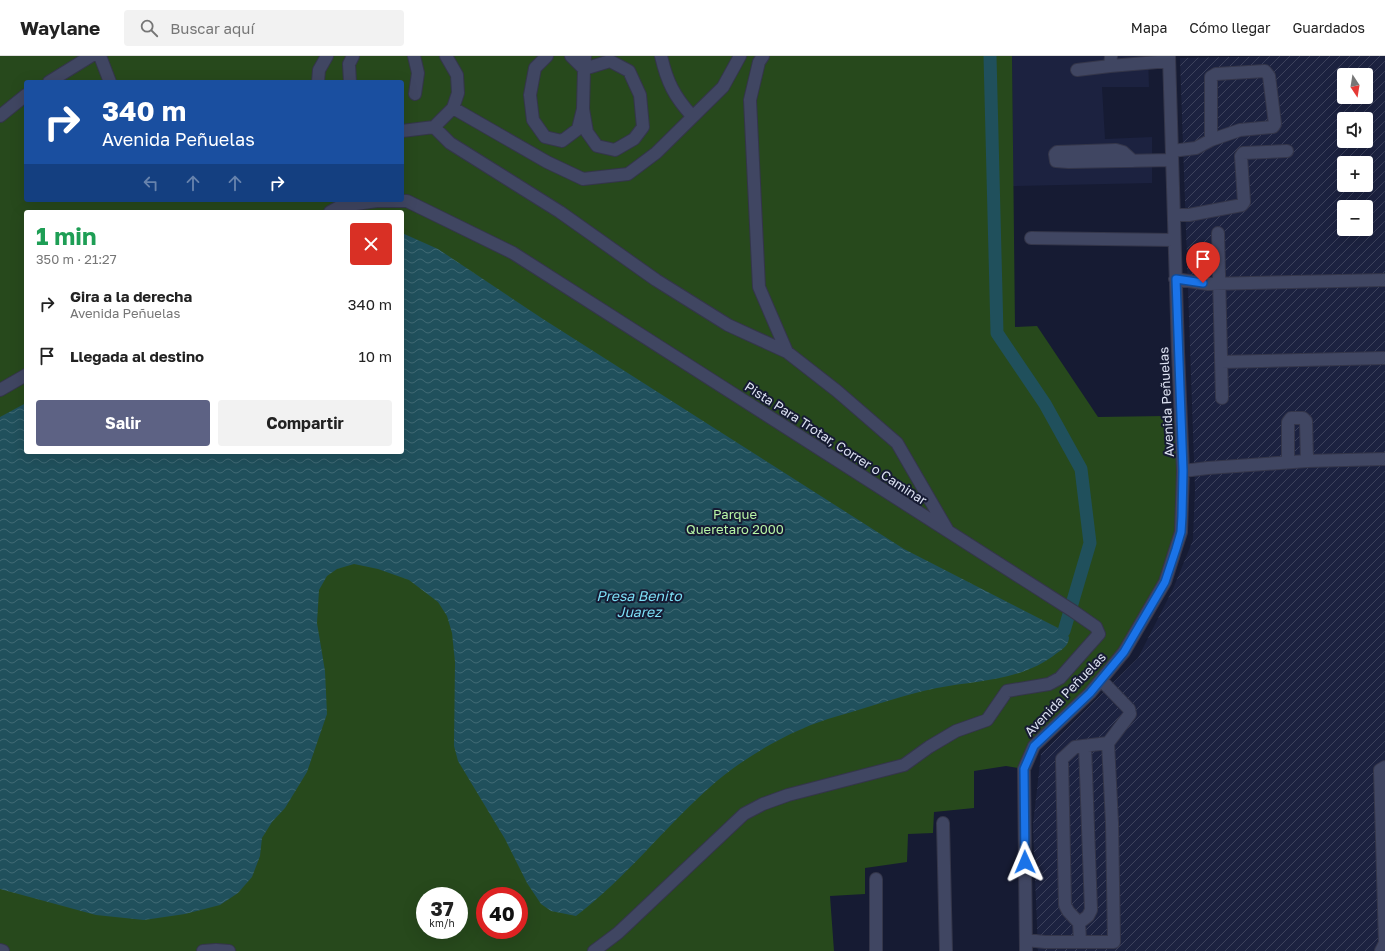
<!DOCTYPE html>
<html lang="es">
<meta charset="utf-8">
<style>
:root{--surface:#fff;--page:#f2f2f2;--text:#222;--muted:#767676;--line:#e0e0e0;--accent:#5d6284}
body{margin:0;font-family:"Golos Text",sans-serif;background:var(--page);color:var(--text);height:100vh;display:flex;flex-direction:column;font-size:15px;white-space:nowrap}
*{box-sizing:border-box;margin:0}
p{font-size:13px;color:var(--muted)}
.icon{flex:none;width:22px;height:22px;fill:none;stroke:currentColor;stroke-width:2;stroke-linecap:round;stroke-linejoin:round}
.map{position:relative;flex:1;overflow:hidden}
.details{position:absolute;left:24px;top:154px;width:380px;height:244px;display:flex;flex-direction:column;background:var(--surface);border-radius:4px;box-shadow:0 4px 16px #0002}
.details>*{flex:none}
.guide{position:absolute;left:24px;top:24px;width:380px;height:122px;border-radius:4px;box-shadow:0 4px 16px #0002;background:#1a4fa0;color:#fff;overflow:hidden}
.needle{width:26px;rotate:168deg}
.buttons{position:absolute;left:1337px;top:12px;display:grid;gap:8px}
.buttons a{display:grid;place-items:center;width:36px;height:36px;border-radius:4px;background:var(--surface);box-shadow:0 4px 16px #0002;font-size:20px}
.speed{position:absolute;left:416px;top:831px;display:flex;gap:8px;font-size:20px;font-weight:700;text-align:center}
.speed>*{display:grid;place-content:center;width:52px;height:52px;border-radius:50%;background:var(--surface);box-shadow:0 4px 16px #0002;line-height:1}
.speed small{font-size:10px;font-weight:400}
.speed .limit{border:6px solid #d22;background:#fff;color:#111}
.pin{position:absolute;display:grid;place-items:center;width:34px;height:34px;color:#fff;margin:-41px -17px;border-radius:50% 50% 50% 0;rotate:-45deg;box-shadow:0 0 4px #0007}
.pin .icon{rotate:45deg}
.me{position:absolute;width:44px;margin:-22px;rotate:359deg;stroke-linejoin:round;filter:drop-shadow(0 0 3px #0008)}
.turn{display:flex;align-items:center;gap:14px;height:84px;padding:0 12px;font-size:18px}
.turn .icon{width:52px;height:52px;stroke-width:2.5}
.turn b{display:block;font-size:28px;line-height:34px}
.lanes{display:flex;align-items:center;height:38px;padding:0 12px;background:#0003;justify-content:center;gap:20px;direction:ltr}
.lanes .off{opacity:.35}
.round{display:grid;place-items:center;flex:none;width:42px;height:42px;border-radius:4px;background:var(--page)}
.summary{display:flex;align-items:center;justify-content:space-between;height:68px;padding:0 12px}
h1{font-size:24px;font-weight:700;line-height:30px;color:#1e9e55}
.button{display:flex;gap:8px;margin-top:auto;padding:8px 12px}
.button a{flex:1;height:46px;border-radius:4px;background:var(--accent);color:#fff;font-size:16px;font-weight:700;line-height:46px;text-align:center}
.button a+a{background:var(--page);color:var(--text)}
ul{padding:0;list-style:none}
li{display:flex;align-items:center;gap:12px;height:52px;padding:0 12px}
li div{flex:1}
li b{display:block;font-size:15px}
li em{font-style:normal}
header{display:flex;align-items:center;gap:24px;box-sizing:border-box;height:56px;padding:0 20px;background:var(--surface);border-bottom:1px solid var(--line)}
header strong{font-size:19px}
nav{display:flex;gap:22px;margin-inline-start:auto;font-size:14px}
.search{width:280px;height:36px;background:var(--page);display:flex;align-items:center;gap:10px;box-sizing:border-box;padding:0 14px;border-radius:4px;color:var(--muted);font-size:15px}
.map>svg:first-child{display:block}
</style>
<header>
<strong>Waylane</strong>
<div class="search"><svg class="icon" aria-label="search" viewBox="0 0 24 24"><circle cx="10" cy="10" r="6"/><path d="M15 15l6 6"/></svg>Buscar aquí</div>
<nav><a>Mapa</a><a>Cómo llegar</a><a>Guardados</a></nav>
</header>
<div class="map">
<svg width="1385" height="895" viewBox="0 0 1385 895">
<defs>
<pattern id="industrial-furrows" width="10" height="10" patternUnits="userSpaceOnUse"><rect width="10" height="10" fill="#1c2240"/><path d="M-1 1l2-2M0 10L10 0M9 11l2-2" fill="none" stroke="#3d425c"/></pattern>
<pattern id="water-waves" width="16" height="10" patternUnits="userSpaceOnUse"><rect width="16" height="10" fill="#20505c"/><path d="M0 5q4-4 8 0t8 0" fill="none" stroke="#406974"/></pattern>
</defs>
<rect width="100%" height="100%" fill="#161b33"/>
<path fill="#1c2240" d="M1012,0H1148L1149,31H1102L1105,83L1152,81V127L1013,130Z"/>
<path fill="url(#industrial-furrows)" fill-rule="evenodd" d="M1289,0H1385V895H1038L1033,769L1041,698L1138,602L1173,533L1193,484L1195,433L1180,2ZM1344,19H1366V41H1344ZM1344,63H1366V85H1344ZM1344,107H1366V129H1344ZM1344,151H1366V173H1344Z"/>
<path fill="#27491c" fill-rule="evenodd" d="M0,0H1012L1015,271L1037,270L1098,361L1165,360V364L1180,363L1183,460L1165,526L1124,596L1035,690L1024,713L1006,710L974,715V752L934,756L933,777L908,778L907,806L865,812V838L830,840L834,895H0ZM26,26H402V144H26ZM26,156H402V396H26ZM425,840H459V874H425ZM485,840H519V874H485Z"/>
<path fill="url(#water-waves)" d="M402,177L438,193L543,263L904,493L1064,575L1069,581C1069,589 1063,593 1057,597C1022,625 979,624 937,632C903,639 870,651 838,660C794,672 743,701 709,732C663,773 626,822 576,860L551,855L541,848L527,827L505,783L458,705L454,690L455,606L452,577L447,560L438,546L409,524L378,513L354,508L337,513L327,520L319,534L317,567L325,615L327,658L307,716L285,752L272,766L262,782L260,800L252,821L238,837L220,849L185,858L144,864L96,859L0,833V361L26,347V396H402Z"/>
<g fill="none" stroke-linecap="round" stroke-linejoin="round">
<path stroke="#20505c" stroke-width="13" d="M990,0L997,277L1045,348L1081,413L1090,487L1064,575"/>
<g stroke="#34364a" stroke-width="14">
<path id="minor" d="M100,0L110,26
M414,0L418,17L415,38
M547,0L535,12L530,39L533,64L545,81L562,85L578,73L583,53L584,13L571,0
M661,0C667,26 674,40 692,60
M763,0L759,6L750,44L759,231L787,296L837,335L897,387L948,475
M1110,10L1169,5
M1077,14L1110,10L1111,0
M49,26L91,0
M318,26L319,14L327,0
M350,26L349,8L353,0
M453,52L547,106L583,123L628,118L656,97L723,31L740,0
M583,53L587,76L597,90L615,94L634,83L643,71L640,39L629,15L610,5L584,13L585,0
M0,60L26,39
M434,71L450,87L560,156L656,224L728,269L787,296
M402,75L434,71L453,52L458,37L457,19L446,0
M1172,95L1196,92L1211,84L1240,74L1273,71L1275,68L1269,20L1265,15L1216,18L1211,21V84
M1133,105L1123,96L1116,94L1057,96L1055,98L1056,105L1069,106L1172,104
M330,156L341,150L377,145H407L513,197L1073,555L1096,571L1099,578L1060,622L1049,628L1007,635L987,664L956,675L929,691L904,709L788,739L763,748L744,758L618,877L594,895
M1174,159H1189L1242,149L1244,146L1241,100L1243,97L1287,95
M1218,177L1222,342
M1031,182L1174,184
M1175,223L1208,228L1385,224
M1221,306L1385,302
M0,334L26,319
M1307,405L1385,403
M1183,415L1208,412L1307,405L1306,365L1303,362H1291L1288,366V406
M943,767L946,895
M876,823V895
M1079,867L1088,860L1091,854L1085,690
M1026,884L1045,886H1114L1112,767L1108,687L1130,658L1129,653L1101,624
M1080,885L1079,867L1068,855L1065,849L1062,703L1075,691L1108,687
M0,894L3,895
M203,895L216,894L229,895
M1026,895L1024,713L1034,690L1090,637L1124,596L1165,526L1181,476L1183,415L1178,295L1169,0
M1381,895L1385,887L1380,714L1385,711"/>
</g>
<use href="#minor" stroke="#404662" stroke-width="12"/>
</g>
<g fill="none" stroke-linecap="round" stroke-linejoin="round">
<g stroke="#114b97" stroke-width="10">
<path id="route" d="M1025,806L1024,713L1034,690L1090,637L1124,596L1165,526L1176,493L1181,476L1182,460L1183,415L1176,223L1203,227"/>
</g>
<use href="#route" stroke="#1a73e8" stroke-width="7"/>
</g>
<g text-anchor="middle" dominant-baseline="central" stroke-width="4" stroke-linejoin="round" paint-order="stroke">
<g font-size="13" fill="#dde2f3" stroke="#161b33">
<text transform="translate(1166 346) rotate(-93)">Avenida Peñuelas</text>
<text transform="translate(836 387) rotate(33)">Pista Para Trotar, Correr o Caminar</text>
<text transform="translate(1065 638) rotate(-46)">Avenida Peñuelas</text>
</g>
<g font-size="13" fill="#b8f5a6" stroke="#161b33">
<text x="735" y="458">Parque<tspan x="735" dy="15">Queretaro 2000</tspan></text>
</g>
<g font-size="14" font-style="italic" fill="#7ddff6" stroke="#161b33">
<text x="639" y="539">Presa Benito<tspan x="639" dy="16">Juarez</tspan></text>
</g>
</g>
</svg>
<div class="buttons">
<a><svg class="needle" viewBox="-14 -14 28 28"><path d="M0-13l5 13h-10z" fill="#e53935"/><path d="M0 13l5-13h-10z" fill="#767676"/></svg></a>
<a><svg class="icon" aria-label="sound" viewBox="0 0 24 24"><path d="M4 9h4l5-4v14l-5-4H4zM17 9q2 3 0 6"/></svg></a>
<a>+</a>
<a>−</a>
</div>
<div class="speed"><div>37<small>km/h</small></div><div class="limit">40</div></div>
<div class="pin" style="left:1203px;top:227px;background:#d93025"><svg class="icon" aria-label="arrive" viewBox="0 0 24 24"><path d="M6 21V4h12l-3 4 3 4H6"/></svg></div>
<svg class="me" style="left:1025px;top:806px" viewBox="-20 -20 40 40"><path d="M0-17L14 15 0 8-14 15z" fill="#1a73e8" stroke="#fff" stroke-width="4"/></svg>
<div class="guide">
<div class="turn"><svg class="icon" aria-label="right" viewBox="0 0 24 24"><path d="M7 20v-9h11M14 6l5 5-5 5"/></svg><div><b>340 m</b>Avenida Peñuelas</div></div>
<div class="lanes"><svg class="icon off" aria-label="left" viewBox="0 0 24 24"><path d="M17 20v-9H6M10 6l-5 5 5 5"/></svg><svg class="icon off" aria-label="ahead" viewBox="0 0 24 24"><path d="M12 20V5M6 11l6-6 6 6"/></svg><svg class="icon off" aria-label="ahead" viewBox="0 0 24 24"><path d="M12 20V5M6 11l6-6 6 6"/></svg><svg class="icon" aria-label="right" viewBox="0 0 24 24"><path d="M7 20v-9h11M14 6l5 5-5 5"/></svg></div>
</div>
<section class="details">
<div class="summary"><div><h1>1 min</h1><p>350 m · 21:27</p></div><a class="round" style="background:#d93025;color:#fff"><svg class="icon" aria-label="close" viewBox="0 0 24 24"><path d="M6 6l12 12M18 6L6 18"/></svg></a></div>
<ul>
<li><svg class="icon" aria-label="right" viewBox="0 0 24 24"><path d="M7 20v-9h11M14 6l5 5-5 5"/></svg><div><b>Gira a la derecha</b><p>Avenida Peñuelas</p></div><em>340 m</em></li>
<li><svg class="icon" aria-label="arrive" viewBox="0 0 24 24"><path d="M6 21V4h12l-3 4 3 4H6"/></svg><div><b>Llegada al destino</b></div><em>10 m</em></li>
</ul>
<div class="button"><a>Salir</a><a>Compartir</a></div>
</section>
</div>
